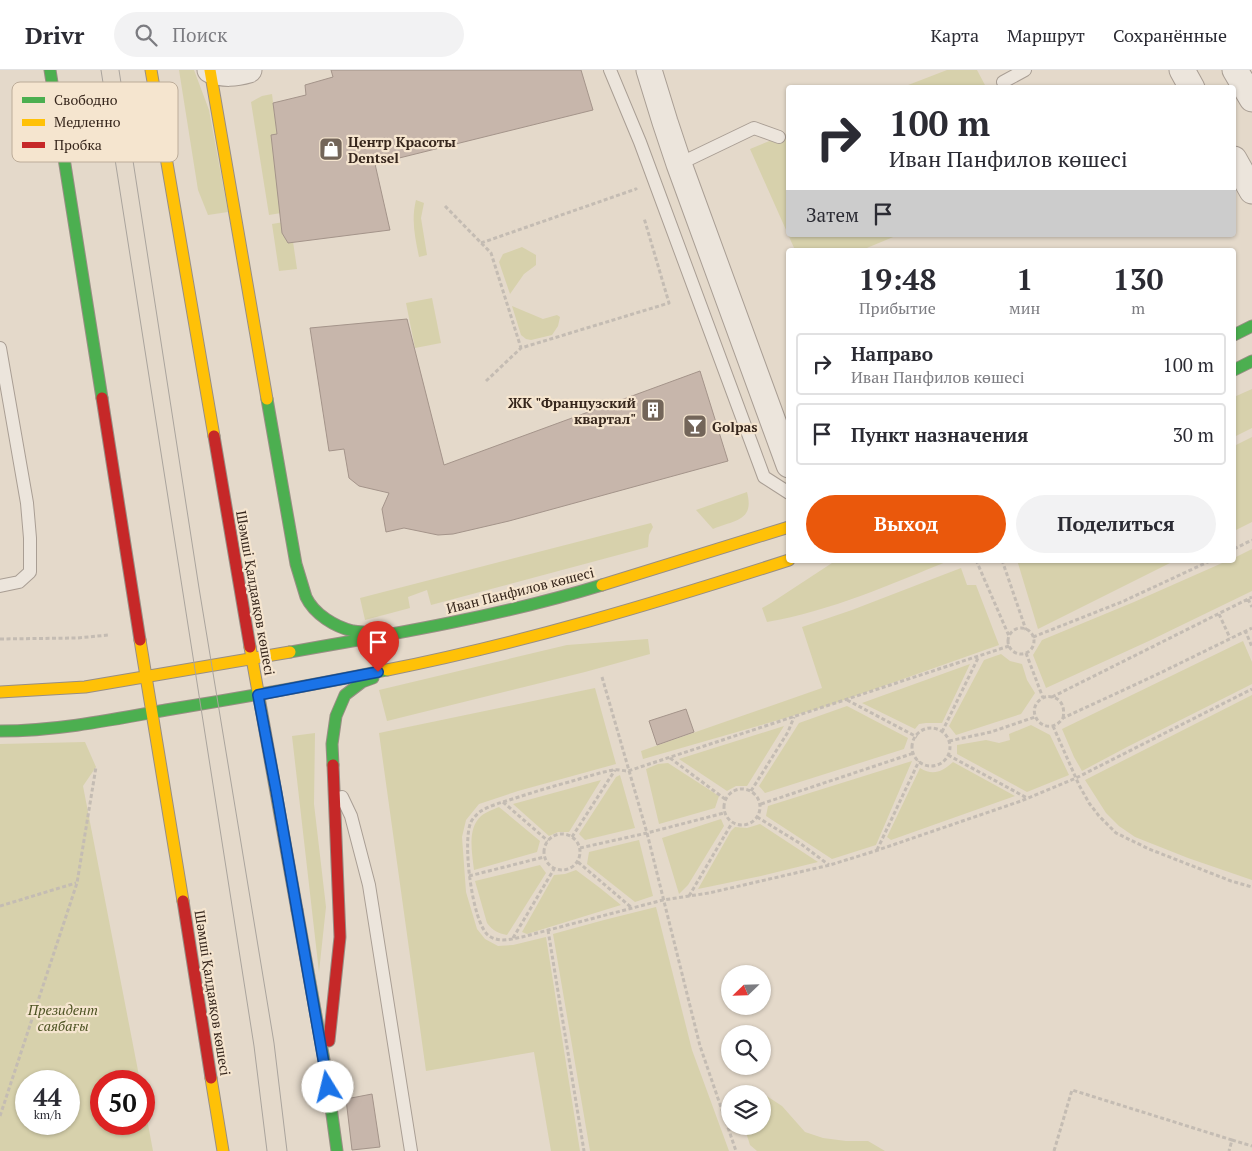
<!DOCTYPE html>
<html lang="ru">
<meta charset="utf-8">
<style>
:root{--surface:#fff;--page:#f2f2f3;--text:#2b2b33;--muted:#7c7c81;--line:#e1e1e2;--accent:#ea580c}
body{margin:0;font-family:"PT Serif",serif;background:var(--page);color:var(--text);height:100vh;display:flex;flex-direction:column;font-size:19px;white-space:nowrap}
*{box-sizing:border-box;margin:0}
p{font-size:16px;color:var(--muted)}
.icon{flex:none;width:28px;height:28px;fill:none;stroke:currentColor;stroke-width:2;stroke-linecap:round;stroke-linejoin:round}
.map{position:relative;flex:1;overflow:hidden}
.panel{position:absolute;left:786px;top:178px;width:450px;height:315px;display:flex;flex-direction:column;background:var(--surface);border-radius:5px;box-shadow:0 1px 4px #0004}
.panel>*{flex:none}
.guide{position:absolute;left:786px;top:15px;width:450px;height:152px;border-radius:5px;box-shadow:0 1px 4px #0004;background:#fff;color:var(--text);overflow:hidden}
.needle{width:32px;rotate:247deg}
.controls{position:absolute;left:721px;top:895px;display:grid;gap:10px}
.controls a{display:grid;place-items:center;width:50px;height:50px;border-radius:50%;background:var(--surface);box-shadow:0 1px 4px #0004;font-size:25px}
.speed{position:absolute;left:15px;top:1000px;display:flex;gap:10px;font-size:25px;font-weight:700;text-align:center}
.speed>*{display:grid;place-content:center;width:65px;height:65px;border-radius:50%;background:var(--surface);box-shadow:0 1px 4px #0004;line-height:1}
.speed small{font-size:12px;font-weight:400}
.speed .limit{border:8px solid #d22;background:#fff;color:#111}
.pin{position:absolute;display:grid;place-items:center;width:42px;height:42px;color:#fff;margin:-51px -21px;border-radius:50% 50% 50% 0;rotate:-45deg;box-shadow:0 0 5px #0007}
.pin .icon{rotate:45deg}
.me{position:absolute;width:55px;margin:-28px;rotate:351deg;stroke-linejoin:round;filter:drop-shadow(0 0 4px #0008)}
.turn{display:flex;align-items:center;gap:18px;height:105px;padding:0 20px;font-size:22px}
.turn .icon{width:65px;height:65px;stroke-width:2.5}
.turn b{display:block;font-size:35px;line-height:42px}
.then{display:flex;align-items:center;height:48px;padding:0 20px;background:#0003;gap:10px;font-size:19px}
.eta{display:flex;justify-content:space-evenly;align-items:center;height:85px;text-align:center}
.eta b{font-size:30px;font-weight:700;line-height:35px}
.action{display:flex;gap:10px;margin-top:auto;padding:10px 20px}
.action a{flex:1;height:58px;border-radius:30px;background:var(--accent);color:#fff;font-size:20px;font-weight:700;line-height:58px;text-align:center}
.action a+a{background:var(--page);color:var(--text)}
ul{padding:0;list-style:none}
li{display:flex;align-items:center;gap:15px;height:62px;margin:0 10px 8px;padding:0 10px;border:2px solid var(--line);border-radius:5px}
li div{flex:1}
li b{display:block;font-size:19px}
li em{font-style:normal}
header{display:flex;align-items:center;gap:30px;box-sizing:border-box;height:70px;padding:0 25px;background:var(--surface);border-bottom:1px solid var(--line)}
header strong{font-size:24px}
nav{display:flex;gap:28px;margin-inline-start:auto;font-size:18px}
.search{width:350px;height:45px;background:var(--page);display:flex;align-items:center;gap:12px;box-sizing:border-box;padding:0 18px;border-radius:28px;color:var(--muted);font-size:19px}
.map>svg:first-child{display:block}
</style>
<header>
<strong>Drivr</strong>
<div class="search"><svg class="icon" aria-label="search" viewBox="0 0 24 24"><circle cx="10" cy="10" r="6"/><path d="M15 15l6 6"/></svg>Поиск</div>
<nav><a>Карта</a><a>Маршрут</a><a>Сохранённые</a></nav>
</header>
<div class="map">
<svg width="1252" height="1081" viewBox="0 0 1252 1081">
<rect width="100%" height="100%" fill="#e4d9ca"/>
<path fill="#d7d1ac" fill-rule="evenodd" d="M179,0H194L209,40L228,142L208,145L198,120Z
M947,0H977L986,17H903Z
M272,24L287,142L269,145L251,32L262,26Z
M789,63V165H898L862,180H795L750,79Z
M416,130L424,133L421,148L427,185L419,187C415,167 411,150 416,130Z
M290,151L297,199L279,201L272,154Z
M522,177L536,185V195L524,204L510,224L499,192L503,184Z
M432,228L441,273L415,278L406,233Z
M512,236L543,249L557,245L560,247L558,256L552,265L531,270L526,269L521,265Z
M1252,319V358L1234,367V327Z
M1252,367V452L1234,461V376Z
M747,422C755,452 733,450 713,459L696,440Z
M651,453L653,457L649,465L648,477L431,535L427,520L408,527L410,538L365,550L360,528Z
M1252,479V521L1151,570L1046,618L1033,585L1042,570L1134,532L1229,490H1234V488Z
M842,490H951C891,514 831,541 767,552L762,538L771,533L832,493Z
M1017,490H1176L1038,559Z
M961,498L967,515H976L999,575L827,636L643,689L641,681L822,618L802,557L852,540Z
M648,569L650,584L585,602L387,651L379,620L567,575Z
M1243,571L1252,592V614L1127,677L1082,701L1074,687L1062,659Z
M1001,584L1010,591L1022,594L1027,610L1035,623L1021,644L956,665L949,656L984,590Z
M970,594L942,653H926L919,654L915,659L862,633Z
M595,618L616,694L518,721L479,734L466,750L462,767L466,822L477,859L485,869L498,876L513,875L546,867L580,1081H551L534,982L426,1001L379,663Z
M1252,625V810L1188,788L1135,767L1119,756L1106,743L1085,710Z
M847,636L908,668L904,679L765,723L759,716L799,653Z
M1031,655L1050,665L1069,705L1027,722L957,684V675L986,670L999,673L1010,670L1009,664Z
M784,656L747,716H736L727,721L679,689Z
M315,663L314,734L326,837L319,902L292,666Z
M85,672L96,697L83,716L140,1011H101V1054H144V1033L153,1081H0V674ZM26,1011H69V1054H26Z
M912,691L876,775L832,789L766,746L768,736Z
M953,692L1015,726L891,770L887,767L920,698C933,706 942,702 953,692Z
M668,693L719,726L715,738L659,754L646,699L658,694Z
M620,705L635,758L585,770L579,764L616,707Z
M601,710L569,762H558L549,766L513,734Z
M499,737L540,771L537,782L474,800C472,782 467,759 481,746C486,742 494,739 499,737Z
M721,749L724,756L688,815L679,824L662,768Z
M760,754L818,792L761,806L698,819L731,761L735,757L747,758Z
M639,770L653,826L635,832L587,794L589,782Z
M540,795L546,803L507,865C498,863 493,861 487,853L475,811Z
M576,800L600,818L621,835L527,864L522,862L554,805L565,804Z
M656,837L692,980L729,1081H590L553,864L604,850Z
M750,1015L782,1036L805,1062L823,1068L846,1071H868L885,1081H757L750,1075L744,1056H762V1024H733L732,1021Z"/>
<path fill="#c7b6ab" stroke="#a4948a" d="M331,0H581L593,40L375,94L390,160L288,173L282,163L271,65L277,64L273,33L306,25L305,15L333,7Z
M407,249L444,395L700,301L728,391L509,451L453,464L438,465L404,458L386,462L382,439L389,423L359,416L349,408L344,379L329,381L310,258Z
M686,639L694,662L657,675L649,651Z
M372,1024L380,1077L352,1080L346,1029Z"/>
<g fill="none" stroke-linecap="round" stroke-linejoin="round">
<g stroke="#a99e94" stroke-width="14">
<path id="lane" d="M610,0L640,72L764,407L789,423
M1003,12L1025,0
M679,94L754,58L779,67
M0,278L27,433L30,468V502L19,512L0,516
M342,727L351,746L369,815L411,1081"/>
</g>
<g stroke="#a99e94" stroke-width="27">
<path id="street" d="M210,0C224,5 235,4 249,0
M649,0L665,52L679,94L789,395
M1182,0L1192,18
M1235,0L1252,29
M1234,89L1252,121"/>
</g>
<g stroke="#988e84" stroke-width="13">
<path id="fast" d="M50,0L102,328
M1234,265L1252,256
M1234,300L1252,291
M267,329L296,494L306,527C314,544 335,557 353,561C360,562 366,562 373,563
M290,582C395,564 501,546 602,515
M0,661C56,661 111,650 166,640C240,628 313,615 387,600
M333,695L332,674L336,646L345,625L362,612L373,608
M297,840L326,1001L337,1081"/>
</g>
<g stroke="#988e84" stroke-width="13">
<path id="slow" d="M151,0L214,366
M210,0L267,329
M602,515L789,457
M140,570L183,831
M250,577L297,840
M387,600C523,573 656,533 789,490
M0,622L85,617L290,582
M211,1008L223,1081"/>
</g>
<g stroke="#988e84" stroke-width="13">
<path id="jam" d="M102,328L140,570
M214,366L250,577
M183,831L211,1008
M329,971L340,867L333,695"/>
</g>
<path stroke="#c4bcb3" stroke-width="3" stroke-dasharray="4 2.5" stroke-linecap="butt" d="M445,136L491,183L521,278L669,233L644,148
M481,173L636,119V120
M486,311L521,278
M1234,479L1252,470
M976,490L1009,566
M1002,490L1026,560
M1248,529L1252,537
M1219,544L1230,568
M1008 571a13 13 0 1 1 26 0a13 13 0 1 1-26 0Z
M1245,560L1252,577
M1033,567L1124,531L1212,490
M0,569L78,568L108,565
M1009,576L628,701C623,701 618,699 613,700C598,703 583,708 569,712C546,718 525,725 503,732C496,734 488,737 481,741C478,743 473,748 471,752C462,770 472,854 489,866C500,873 511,869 522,867L663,830L709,823L830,795L875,781L1021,731L1076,708L1252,619
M1026,583L1043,628
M602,607L647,763L700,976L736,1081
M1052,627L1252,527
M847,630L917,667
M1063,648C1065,638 1062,629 1052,627C1047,626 1044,627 1041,629C1022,643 1048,670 1063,648L1156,605L1252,558
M1053,656L1079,715L1089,733L1099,746L1116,763L1149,779L1231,811L1252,817
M912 677a19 19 0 1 1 38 0a19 19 0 1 1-38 0Z
M942,662L979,586
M949,671L991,662L1035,647
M948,685L1027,728
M670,688L725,729
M724 737a18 18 0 1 1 36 0a18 18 0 1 1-36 0Z
M751,721L788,662L794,647
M503,732L548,771
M761,734L914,683
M757,747L801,774L829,795
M544 782a18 18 0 1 1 36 0a18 18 0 1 1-36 0Z
M572,767L615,700
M580,778L647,763L724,743
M877,780L919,691
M578,792L632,838
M469,806L544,787
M689,826L732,753
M0,836L76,813
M548,860L584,1081
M513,868L554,799
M0,1046L77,813L96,697
M1232,1070L1252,1076
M1054,1081L1072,1020L1232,1070L1229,1081"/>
<use href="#lane" stroke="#ece5dc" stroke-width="12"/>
<use href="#street" stroke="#ece5dc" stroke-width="25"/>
<use href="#fast" stroke="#4caf50" stroke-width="11"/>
<use href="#slow" stroke="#ffc107" stroke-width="11"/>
<use href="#jam" stroke="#c62828" stroke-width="11"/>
<path stroke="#aaa49d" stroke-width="1" d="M101,0L254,976L267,1081
M119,0L199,518L274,973L287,1081"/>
</g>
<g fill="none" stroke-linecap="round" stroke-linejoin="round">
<g stroke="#114b97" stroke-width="12">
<path id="route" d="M328,1017L276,720L258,625L378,602"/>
</g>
<use href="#route" stroke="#1a73e8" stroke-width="9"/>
</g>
<defs>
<g id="shop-square" transform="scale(1.25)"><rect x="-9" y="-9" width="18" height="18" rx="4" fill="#736559" stroke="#f5e5cf"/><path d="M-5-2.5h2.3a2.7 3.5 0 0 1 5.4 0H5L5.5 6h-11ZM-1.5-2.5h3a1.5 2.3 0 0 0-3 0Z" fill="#fff"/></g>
<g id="building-square" transform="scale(1.25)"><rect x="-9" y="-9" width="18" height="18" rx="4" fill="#736559" stroke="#f5e5cf"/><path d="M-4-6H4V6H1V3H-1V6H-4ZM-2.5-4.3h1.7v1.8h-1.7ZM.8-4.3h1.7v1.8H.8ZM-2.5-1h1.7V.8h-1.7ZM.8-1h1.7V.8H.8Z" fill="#fff"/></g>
<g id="bar-square" transform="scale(1.25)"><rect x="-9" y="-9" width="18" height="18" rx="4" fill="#736559" stroke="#f5e5cf"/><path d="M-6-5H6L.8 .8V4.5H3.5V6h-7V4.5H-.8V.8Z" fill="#fff"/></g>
</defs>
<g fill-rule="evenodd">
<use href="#shop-square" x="331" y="79"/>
<use href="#building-square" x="653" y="340"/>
<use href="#bar-square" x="695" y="356"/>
</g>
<g text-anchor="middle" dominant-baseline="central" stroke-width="4.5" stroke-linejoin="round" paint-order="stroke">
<g font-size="14" font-weight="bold" fill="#36261c" stroke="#f5e5cf" text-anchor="start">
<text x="348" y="71">Центр Красоты<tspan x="348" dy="16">Dentsel</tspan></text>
<text x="636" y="332" text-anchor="end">ЖК "Французский<tspan x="636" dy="16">квартал"</tspan></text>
<text x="712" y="356">Golpas</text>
</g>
<g font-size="14" fill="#36261c" stroke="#f5e5cf">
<text transform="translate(520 520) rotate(-14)">Иван Панфилов көшесі</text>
<text transform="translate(256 523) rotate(80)">Шәмші Қалдаяқов көшесі</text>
<text transform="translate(213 923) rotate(81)">Шәмші Қалдаяқов көшесі</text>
</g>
<g font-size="14" font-style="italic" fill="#4d5323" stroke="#f5e5cf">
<text x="63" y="939">Президент<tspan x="63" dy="16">саябағы</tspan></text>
</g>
</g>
<rect x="12" y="12" width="166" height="80" rx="8" fill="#f5e5cf" stroke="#bcac99" stroke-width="1"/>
<rect x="22" y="27" width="23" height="6" fill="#4caf50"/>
<rect x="22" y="49" width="23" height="7" fill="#ffc107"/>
<rect x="22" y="72" width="23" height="6" fill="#c62828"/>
<g font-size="14" fill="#36261c">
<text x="54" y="35">Свободно</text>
<text x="54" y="57">Медленно</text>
<text x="54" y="80">Пробка</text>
</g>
</svg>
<div class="controls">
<a><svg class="needle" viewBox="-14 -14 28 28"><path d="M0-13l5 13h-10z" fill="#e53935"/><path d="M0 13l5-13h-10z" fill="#7c7c81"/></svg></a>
<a><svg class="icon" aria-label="search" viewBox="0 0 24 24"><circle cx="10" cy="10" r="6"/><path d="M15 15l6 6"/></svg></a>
<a><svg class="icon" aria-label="layers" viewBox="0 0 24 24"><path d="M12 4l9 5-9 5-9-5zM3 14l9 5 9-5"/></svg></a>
</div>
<div class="speed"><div>44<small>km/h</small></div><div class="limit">50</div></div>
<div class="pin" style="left:378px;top:602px;background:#d93025"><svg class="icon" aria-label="arrive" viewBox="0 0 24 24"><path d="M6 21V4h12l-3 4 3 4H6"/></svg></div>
<svg class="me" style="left:328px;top:1017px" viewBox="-20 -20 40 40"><circle r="19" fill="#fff"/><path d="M0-13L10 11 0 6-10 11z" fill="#1a73e8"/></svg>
<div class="guide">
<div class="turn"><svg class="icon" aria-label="right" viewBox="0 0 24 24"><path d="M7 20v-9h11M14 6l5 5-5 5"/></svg><div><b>100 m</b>Иван Панфилов көшесі</div></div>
<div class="then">Затем<svg class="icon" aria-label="arrive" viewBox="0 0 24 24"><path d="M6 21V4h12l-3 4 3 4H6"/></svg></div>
</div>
<section class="panel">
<div class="eta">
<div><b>19:48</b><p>Прибытие</p></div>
<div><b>1</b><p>мин</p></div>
<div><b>130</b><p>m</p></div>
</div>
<ul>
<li><svg class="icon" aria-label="right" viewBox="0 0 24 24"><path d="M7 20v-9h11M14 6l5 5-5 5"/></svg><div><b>Направо</b><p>Иван Панфилов көшесі</p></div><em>100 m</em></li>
<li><svg class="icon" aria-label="arrive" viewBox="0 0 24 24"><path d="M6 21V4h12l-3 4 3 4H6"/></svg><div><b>Пункт назначения</b></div><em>30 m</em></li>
</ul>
<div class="action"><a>Выход</a><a>Поделиться</a></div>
</section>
</div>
